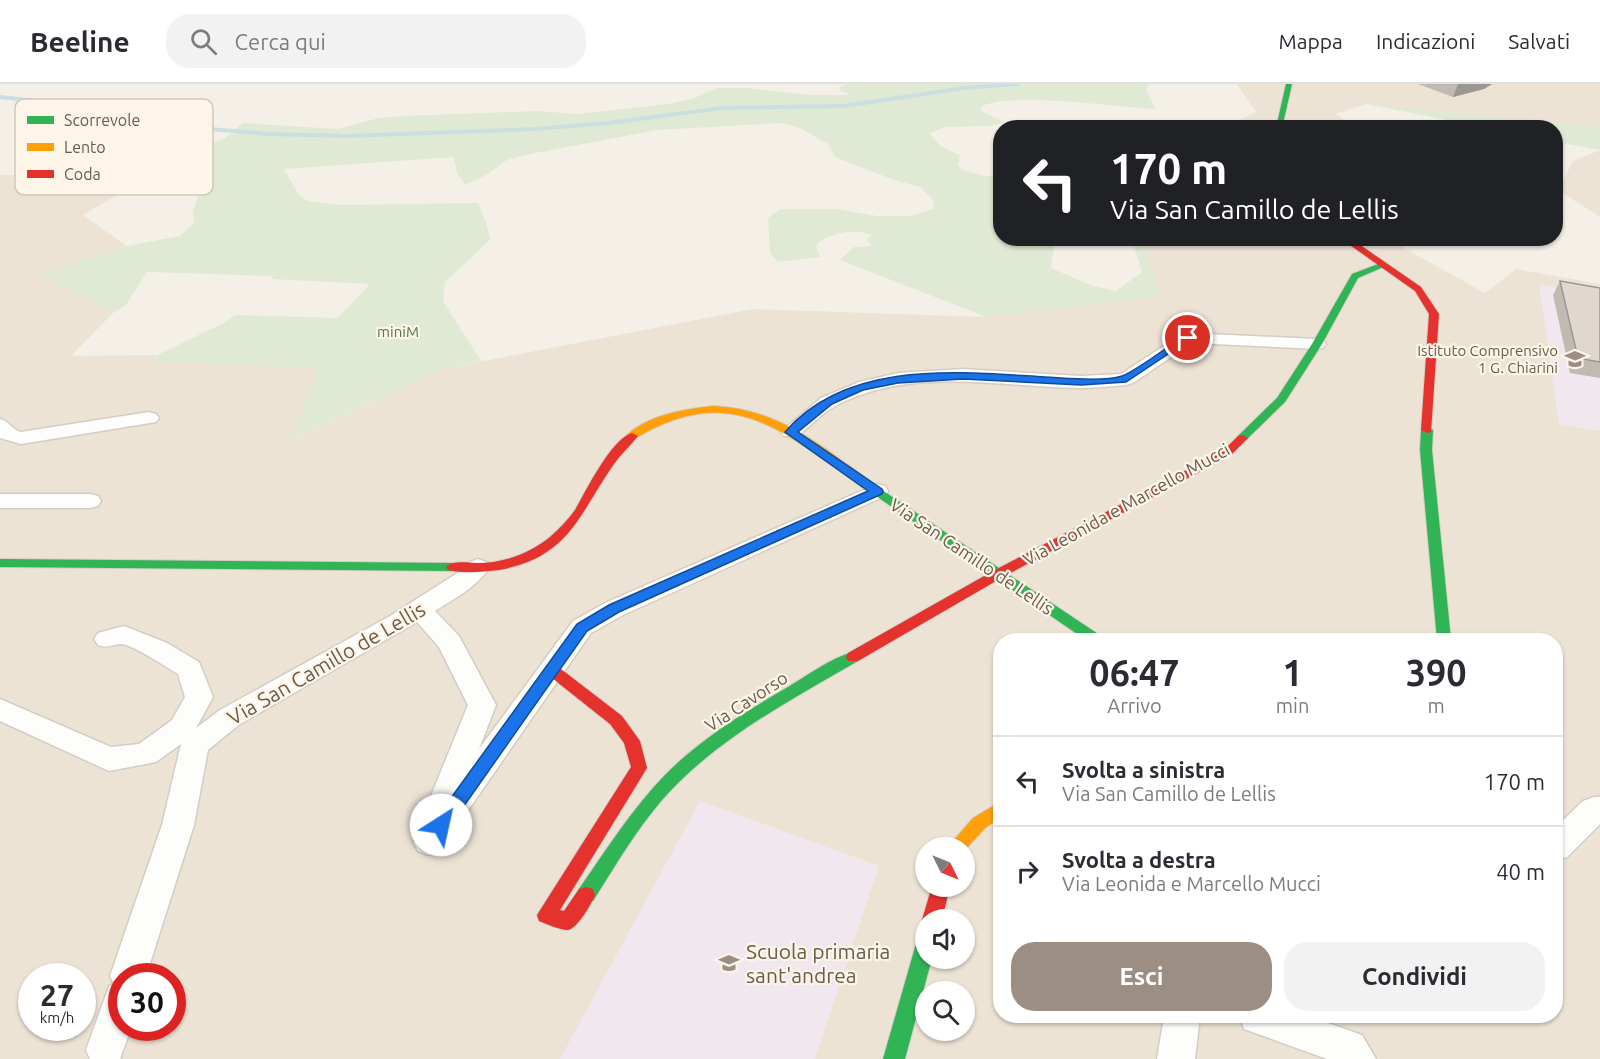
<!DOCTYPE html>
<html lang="it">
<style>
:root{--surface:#fff;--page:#f2f2f3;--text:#2b2b33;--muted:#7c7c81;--line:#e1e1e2;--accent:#9c8e82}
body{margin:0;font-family:Ubuntu,sans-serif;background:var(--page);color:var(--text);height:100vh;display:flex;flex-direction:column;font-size:22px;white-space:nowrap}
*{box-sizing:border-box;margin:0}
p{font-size:20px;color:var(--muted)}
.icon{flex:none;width:33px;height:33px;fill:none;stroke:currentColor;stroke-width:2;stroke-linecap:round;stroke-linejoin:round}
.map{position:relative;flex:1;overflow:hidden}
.drawer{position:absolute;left:993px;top:549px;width:570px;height:390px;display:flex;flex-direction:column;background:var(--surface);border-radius:24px;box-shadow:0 2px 4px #0004}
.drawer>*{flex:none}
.banner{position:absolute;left:993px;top:36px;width:570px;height:126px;border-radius:24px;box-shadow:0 2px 4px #0004;background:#202124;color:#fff;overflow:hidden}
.needle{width:39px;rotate:133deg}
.controls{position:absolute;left:915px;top:753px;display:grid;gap:12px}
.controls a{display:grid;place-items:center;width:60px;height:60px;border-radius:50%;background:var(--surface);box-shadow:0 2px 4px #0004;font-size:30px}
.speed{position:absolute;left:18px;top:879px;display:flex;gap:12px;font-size:30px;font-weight:700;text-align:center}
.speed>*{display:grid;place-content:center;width:78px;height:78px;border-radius:50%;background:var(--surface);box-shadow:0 2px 4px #0004;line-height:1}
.speed small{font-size:15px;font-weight:400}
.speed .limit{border:9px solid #d22;background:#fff;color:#111}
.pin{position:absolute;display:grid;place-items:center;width:51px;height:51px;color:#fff;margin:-26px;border:3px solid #fff;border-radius:50%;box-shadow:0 2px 6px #0007}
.me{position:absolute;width:66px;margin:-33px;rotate:35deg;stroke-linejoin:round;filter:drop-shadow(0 0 4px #0008)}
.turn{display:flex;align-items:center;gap:21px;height:126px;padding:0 18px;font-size:27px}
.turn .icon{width:78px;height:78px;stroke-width:2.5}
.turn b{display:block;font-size:42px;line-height:51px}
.eta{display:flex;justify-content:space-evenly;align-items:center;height:102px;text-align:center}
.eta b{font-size:36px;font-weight:700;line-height:42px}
.button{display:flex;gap:12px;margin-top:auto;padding:12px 18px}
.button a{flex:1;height:69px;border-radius:24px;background:var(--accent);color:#fff;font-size:24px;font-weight:700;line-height:69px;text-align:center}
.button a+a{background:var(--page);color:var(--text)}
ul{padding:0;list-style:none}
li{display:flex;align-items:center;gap:18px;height:90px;padding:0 18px;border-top:2px solid var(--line)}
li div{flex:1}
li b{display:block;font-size:22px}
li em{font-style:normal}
header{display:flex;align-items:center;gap:36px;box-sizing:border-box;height:84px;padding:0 30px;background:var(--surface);border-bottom:2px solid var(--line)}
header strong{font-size:28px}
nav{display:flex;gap:33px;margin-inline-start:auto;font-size:21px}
.search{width:420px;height:54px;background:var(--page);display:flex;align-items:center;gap:15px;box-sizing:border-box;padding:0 21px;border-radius:24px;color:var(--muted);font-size:22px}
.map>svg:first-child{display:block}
</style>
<header>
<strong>Beeline</strong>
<div class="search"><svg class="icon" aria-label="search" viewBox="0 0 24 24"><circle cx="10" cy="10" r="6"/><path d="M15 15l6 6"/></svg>Cerca qui</div>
<nav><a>Mappa</a><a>Indicazioni</a><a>Salvati</a></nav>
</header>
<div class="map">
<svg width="1600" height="975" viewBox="0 0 1600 975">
<rect width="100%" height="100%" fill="#f4f0e7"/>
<path fill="#ede3d5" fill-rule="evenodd" d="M1237,0H1600V44L1366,20L1336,30L1356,43L1223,44L1256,28Z
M1600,66V133L1558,106L1573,77Z
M0,91H152L83,131L127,162L40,191L114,228L71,272L157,271L156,278L318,284L293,355L442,285L753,225L986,233L1159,212L1144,155H1388L1485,209L1516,185L1600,200V975H0ZM1000,556H1556V932H1000ZM926,764H964V802H926ZM926,836H964V874H926ZM32,892H82V944H32ZM122,892H172V944H122ZM926,908H964V946H926Z"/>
<path fill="#f1e7ef" d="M1539,200L1600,211V347L1559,340Z
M700,717L879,782L815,975H560Z"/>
<path fill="#e0e9d3" d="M847,0H1149L1146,6L1155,25C1115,23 1013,8 982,22L981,27L1004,38L993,42L945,43L930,49C937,62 948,66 960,71L958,81L963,86L976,90L1000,94V154L1055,155L1051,184L1093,202L1116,207L1142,188L1132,155H1144L1159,213L986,233L840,176L854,163L871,162L867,154L872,152C858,143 825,149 816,162L820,173L778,178L770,169L768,134L780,125H837L877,132H910L933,125L934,117L920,103L894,96L835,73L828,60L800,44L782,39L657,46L525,71L507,76L486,91L465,101L457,89L454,73L284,85L298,110L307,117L342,121L478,119L486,138L490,156L445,198L443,217L481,277L442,285L292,355L318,284L156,278L157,271L224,239L235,231L338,234L370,200L272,195L273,192L147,188L126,221L114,228L39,191L127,162L180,152L194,139L193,128L203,96V87H169L162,81L115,80L113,77L156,67L200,65L225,54L243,39L338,45L379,34L402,32L538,27L578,30L668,20L695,14L716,4H747L811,11H851L840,6L839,4Z
M1366,20L1600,43V66L1556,58V44L1482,43Z"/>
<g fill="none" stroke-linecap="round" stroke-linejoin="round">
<path stroke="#cbdfe2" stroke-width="4" d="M0,13L65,20L210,45L267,50L346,52L534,45L609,39L722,24L844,22L964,4L1018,0"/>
<g stroke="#d3cdc6" stroke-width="3">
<path id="street" d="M1188,249L1317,255L1323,256L1326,260L1323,264L1317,265L1192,259L1133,299L1126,301C1111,302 1095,304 1080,304C999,303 913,282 837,321C823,328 810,342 798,352H784L781,348L821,314L859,298L898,289L963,285L1081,292L1121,290L1182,250Z
M149,328L156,330L159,334L156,338L21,360L0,354V335C9,337 12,346 21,348Z
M877,400L885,402L888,407L885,412L623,531L591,549L440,767L429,771L418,767L413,758L430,732L426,724L468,621L439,563L417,538L240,640L208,666L194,741L146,892H122V944H131L120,975H90L86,966L109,902L114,900L110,892L162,741L181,660L156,678L109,687L0,637V615L111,663L139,660L172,636L185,613L178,590C166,583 135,562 122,560C112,560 109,565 98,561L94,555L98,549L124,542L167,559L199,578L213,613L196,644L220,626L390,532L459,488L470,478L478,475L486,478L490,483C477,503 455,514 435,527L459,552L496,621L479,665L573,537L605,519Z
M0,410H90L98,412L101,417L98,422L90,424H0Z
M1594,713H1600V740L1567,773L1556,776V743L1583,717Z
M1164,932H1200L1195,975H1157Z
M1239,932H1308L1362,951L1376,975H1327L1244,945Z"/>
</g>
<g stroke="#d3cdc6" stroke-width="2">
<path id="fast" d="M1286,0H1292L1282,44H1276Z
M1381,179L1388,181L1358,194L1322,260L1285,318L1246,356H1238V352L1277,314L1312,260L1352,190Z
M1427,343L1433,346L1432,366L1451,556H1437L1420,366L1421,346Z
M861,392L1101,552L1103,556H1086L857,399L855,396L857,393Z
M0,475L453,479L460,483L453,487L0,483Z
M853,568L858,569L860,573L858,577C796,613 731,647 679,698C644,732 619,776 593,817L586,819L579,817L577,811L579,805C606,766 632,725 665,691C700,655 745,628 788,603C808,591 831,574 853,568Z
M926,851V874H932L905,975H883L916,860L919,854Z"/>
</g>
<g stroke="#d3cdc6" stroke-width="2">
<path id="slow" d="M713,322C762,324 798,345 837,373C847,381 859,387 867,396L861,400L857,399C780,345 730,298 636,354L632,355L626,352C647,331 685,325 713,322Z
M1000,718V734L985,744L964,767V764H947L973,734Z"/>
</g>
<g stroke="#d3cdc6" stroke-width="2">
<path id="jam" d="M1340,154H1350L1421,203L1439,230L1431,348L1427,349L1421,346L1429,230L1415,207Z
M632,349L638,352C630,362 621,370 614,380C578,431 570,473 499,486C483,488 464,490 448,486L446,483C453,476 467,479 477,479C503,479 529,470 550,453C559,445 568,436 575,426C586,407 611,355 632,349Z
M1242,351L1248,354L1231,371L1003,493L858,577H848L846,573L848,569L993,487L1223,367L1238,352Z
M552,581L557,582L622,632L640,657L647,684L560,826L564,827L579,805L586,803L593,805L595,811C592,819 577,845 568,846C560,846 547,840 539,837L537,831L631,683L624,659L610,640L547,590L544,586L547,582Z
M932,802H950L942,836H926V842L922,836Z"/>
</g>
<use href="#street" fill="#fdfdfb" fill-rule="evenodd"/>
<use href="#fast" fill="#30b455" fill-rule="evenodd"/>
<use href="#slow" fill="#ff9f0a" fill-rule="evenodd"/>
<use href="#jam" fill="#e5322d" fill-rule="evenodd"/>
</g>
<path fill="#c1bab3" d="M1418,0H1492L1484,5L1453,13Z
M1560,197L1600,204V294L1570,289L1553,211Z"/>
<path fill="#9d9792" d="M1458,0H1492L1484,5L1453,13Z"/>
<path fill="#e0d8d0" stroke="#9d9792" stroke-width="1.5" d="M1560,197L1600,204V278L1578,274Z"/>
<path fill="#1a73e8" stroke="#114b97" stroke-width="1.5" d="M1184,252L1192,254L1126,298L1081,301L963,295L898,299L863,306L832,320L798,348L882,405L883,407L882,410L619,528L587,547L447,746L441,749L435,746L432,741L435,736L577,540L609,521L868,407L785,348C848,275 959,288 1045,293C1066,294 1102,298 1122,292C1136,287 1170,261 1184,252Z"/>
<defs>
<g id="school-bare" transform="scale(1.62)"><path d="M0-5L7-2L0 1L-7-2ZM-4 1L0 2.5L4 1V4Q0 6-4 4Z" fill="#9c8e82" stroke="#fcf5e8" stroke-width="2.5" paint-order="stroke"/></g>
</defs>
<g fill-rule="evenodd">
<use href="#school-bare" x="1575" y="275"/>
<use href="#school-bare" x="729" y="879"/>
</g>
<g text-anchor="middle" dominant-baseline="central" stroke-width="4.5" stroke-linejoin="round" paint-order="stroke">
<g font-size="15" fill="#547848" stroke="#fcf5e8">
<text x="398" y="247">miniM</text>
</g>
<g font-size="15" fill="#6d5a4c" stroke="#fcf5e8" text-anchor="end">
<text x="1558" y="266">Istituto Comprensivo<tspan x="1558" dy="17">1 G. Chiarini</tspan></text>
</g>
<g font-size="18" fill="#6d5a4c" stroke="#fcf5e8">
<text transform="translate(1126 420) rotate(-29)">Via Leonida e Marcello Mucci</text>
<text transform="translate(972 472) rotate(34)">Via San Camillo de Lellis</text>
<text transform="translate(746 617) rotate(-33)">Via Cavorso</text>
</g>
<g font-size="21" fill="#6d5a4c" stroke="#fcf5e8">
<text transform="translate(326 579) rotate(-30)">Via San Camillo de Lellis</text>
</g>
<g font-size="21" fill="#6d5a4c" stroke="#fcf5e8" text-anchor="start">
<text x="746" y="867">Scuola primaria<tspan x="746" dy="24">sant'andrea</tspan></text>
</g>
</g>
<rect x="15" y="15" width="198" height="96" rx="9" fill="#fcf5e8" stroke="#d1c6b9" stroke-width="1.5"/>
<rect x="27" y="32" width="27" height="8" fill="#30b455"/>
<rect x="27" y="59" width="27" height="8" fill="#ff9f0a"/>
<rect x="27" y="86" width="27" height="8" fill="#e5322d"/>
<g font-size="16" fill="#6d5a4c">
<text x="64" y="42">Scorrevole</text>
<text x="64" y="69">Lento</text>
<text x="64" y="96">Coda</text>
</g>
</svg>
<div class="controls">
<a><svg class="needle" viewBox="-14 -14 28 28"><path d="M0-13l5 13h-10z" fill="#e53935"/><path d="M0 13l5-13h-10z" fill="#7c7c81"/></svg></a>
<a><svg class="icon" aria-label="sound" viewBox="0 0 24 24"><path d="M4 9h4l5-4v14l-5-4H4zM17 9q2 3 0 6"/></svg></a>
<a><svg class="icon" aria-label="search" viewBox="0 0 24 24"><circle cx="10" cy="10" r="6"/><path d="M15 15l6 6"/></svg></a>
</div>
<div class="speed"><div>27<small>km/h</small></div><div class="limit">30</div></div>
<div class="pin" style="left:1188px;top:254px;background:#d93025"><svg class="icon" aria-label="arrive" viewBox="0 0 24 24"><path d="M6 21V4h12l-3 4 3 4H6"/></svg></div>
<svg class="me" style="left:441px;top:741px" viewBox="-20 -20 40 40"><circle r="19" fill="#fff"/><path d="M0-13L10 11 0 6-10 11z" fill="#1a73e8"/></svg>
<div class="banner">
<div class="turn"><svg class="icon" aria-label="left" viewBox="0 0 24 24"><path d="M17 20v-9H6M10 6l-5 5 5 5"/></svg><div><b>170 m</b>Via San Camillo de Lellis</div></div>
</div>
<section class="drawer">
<div class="eta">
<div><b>06:47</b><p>Arrivo</p></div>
<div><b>1</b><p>min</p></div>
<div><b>390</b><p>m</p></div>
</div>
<ul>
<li><svg class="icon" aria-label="left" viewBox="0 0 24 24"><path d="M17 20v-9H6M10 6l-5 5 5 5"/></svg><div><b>Svolta a sinistra</b><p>Via San Camillo de Lellis</p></div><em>170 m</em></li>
<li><svg class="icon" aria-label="right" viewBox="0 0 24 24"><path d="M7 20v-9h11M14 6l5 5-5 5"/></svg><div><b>Svolta a destra</b><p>Via Leonida e Marcello Mucci</p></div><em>40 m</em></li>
</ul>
<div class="button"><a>Esci</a><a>Condividi</a></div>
</section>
</div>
